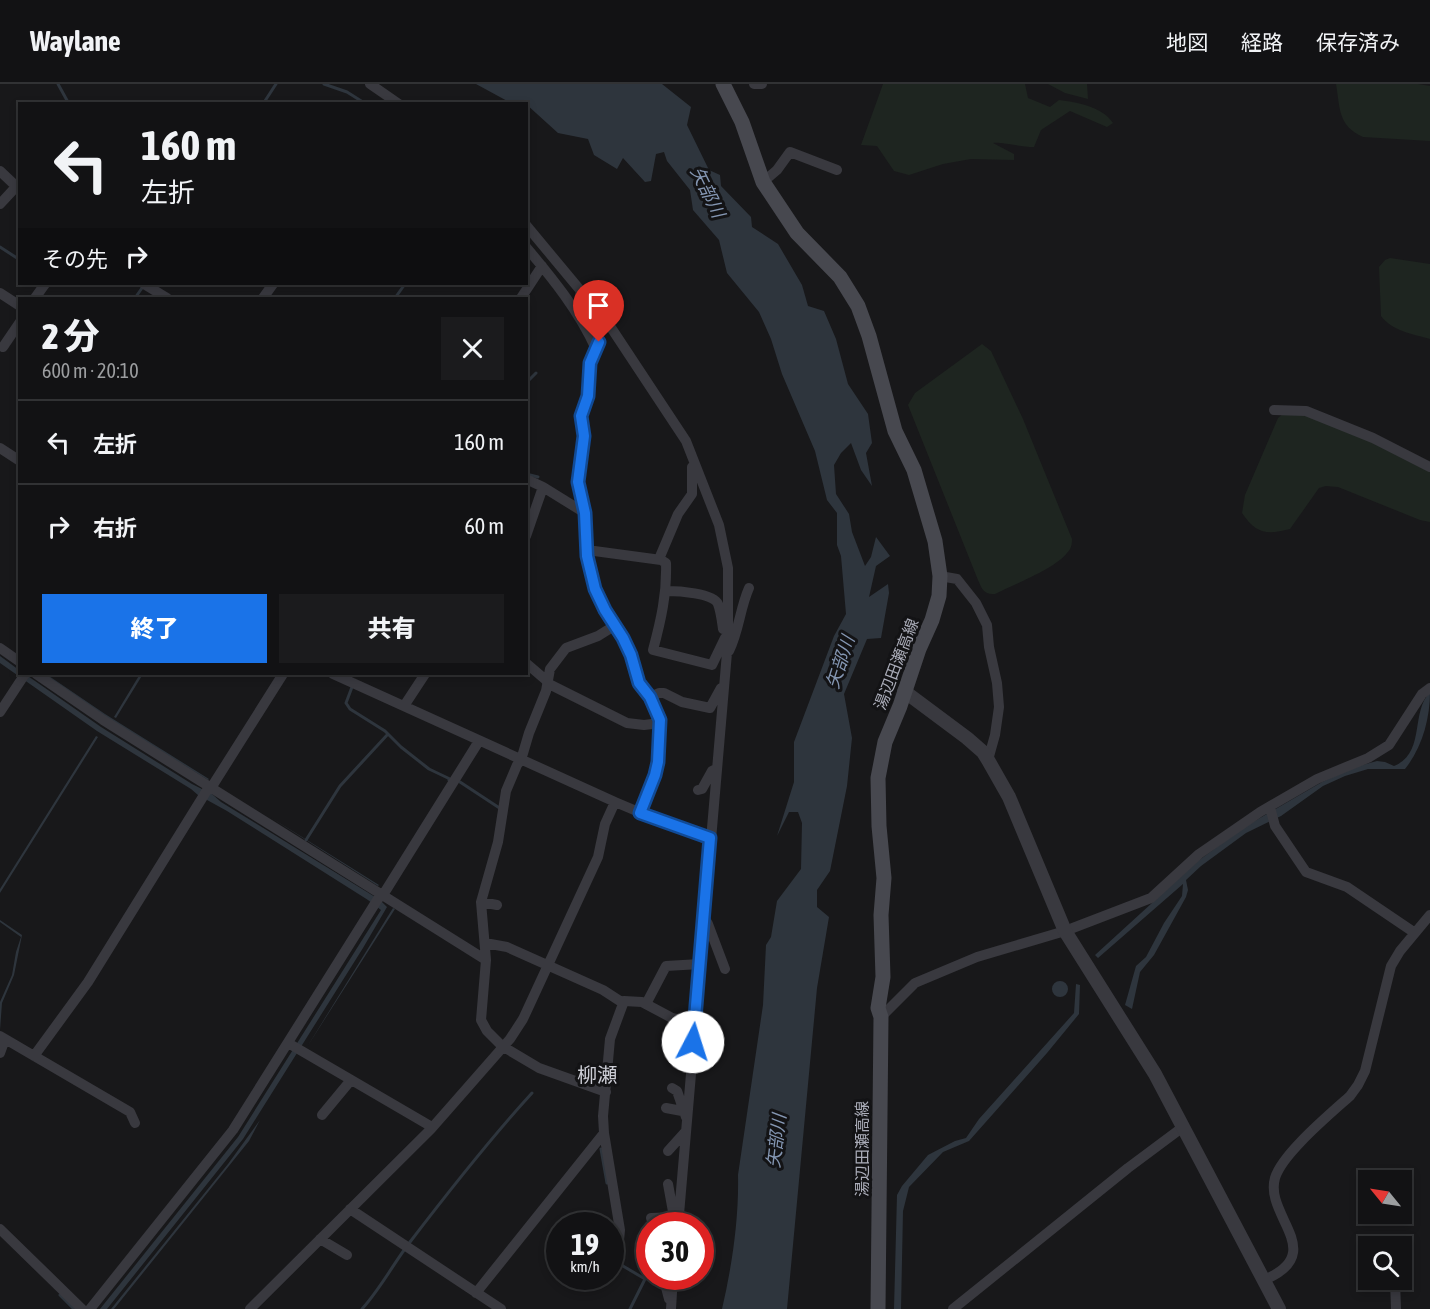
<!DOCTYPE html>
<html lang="ja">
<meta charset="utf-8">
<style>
:root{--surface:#121214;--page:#1b1b1d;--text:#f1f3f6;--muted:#9c9ea0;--line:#313234;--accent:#1a73e8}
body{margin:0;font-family:"Asap Condensed","Noto Sans JP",sans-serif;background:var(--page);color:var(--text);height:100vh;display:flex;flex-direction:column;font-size:22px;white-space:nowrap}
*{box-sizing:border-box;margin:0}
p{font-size:20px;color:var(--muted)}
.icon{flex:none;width:33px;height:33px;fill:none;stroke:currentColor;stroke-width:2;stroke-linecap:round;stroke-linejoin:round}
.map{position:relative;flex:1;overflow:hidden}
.details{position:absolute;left:18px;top:213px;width:510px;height:378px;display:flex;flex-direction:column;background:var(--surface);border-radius:0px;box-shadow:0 3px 9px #0003,0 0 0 2px var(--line)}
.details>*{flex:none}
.guide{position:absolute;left:18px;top:18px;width:510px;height:183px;border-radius:0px;box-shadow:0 3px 9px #0003,0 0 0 2px var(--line);background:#121214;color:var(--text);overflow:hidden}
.needle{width:39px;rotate:300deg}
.buttons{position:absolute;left:1358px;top:1086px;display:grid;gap:12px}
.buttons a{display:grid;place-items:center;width:54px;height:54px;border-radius:0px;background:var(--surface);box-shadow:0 3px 9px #0003,0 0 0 2px var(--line);font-size:30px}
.speed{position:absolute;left:546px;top:1128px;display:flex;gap:12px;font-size:30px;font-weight:700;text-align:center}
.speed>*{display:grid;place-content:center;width:78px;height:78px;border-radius:50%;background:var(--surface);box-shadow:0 3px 9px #0003,0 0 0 2px var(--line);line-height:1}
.speed small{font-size:15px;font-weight:400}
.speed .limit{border:9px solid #d22;background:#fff;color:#111}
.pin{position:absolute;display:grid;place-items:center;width:51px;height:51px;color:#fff;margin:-62px -26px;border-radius:50% 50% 50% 0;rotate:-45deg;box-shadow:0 0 6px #0007}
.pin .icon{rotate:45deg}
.me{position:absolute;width:66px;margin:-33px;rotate:5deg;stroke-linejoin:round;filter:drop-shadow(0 0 4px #0008)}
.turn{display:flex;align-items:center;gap:21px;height:126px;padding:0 24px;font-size:27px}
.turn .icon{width:78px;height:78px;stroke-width:2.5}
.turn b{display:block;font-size:42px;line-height:51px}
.then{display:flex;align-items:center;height:57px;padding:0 24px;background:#0003;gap:12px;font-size:22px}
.round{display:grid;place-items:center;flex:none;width:63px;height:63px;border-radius:0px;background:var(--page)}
.summary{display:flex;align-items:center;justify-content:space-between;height:102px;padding:0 24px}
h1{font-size:36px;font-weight:800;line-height:45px}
.action{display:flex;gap:12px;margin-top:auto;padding:12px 24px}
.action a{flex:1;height:69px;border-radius:0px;background:var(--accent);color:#fff;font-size:24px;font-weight:800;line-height:69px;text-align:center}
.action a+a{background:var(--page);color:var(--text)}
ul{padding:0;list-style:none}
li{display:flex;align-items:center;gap:18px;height:84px;padding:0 24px;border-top:2px solid var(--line)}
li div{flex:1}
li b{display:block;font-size:22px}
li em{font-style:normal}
header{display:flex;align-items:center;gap:36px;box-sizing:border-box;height:84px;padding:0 30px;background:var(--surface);border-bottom:2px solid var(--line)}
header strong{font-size:28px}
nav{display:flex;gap:33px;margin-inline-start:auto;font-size:21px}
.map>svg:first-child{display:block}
</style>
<header>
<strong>Waylane</strong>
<nav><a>地図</a><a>経路</a><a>保存済み</a></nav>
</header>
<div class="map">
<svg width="1430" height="1225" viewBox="0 0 1430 1225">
<rect width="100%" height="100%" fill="#18181a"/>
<path fill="#1e2520" d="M883,0H1025L1028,14L1050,23L1059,16C1077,18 1103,23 1113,39L1107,43L1070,27L1041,46L1034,63C1021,63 1002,58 993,59L1014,70V76L971,75L943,80L909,91L894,87L877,62L861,61Z
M1048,0H1087L1088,15L1065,9Z
M1336,0H1418L1430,2V57L1363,53C1338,42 1340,24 1336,0Z
M1390,174L1430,180V255C1413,250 1392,247 1381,232L1379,183L1385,176Z
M982,260L991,267L1023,335L1072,455C1072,461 1071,465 1067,469C1056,484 1013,501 995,510C984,511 982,505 978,496L908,321L915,309Z
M1297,322L1430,386V438L1420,436L1338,403L1326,402L1319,404L1290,445C1267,451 1256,450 1242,429L1245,411L1278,334L1284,329Z"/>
<path fill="#2e353d" d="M476,0H662L691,23L687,41L709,86L720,91L721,102L751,133L752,143L778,160L802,201L808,222L824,227L836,255L848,300L868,330L872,359L866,369L872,402L861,386L851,359L841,369L834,381L836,410L849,430L852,448L865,482L871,473L876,453L890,472L876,482L869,513L888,500L889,509L881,554L867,555L844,610L852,654L847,702L830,787L817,806V823L829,833L817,904L787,1225H722C732,1182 739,1135 738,1091L763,921L766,861L771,853L777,817L801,785L802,739L798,728H789L777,752L794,698V658L834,552L846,530L841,472L837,461V429L827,416L815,367L782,290L771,255L759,228L727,189L719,156L693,126L690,106L667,77L664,68L656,70L651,97L645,98L623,74L617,85L594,71L588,55L558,49L526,20L521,17L511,19Z
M0,572L19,586L20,590H25L101,643L192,700L212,710L221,718L380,816L387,823L363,864L243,1055L107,1225H100L238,1053L381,826L368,816L227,727L198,711L191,705L97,647L0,579Z
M43,590H46L105,630L209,695L208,696L105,633Z
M140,590H143L116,634L114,633Z
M1430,608C1430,635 1422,664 1405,685H1368L1345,692L1323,702L1281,732L1246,749L1201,782L1186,796L1188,806L1186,813L1154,871L1140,888L1132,925L1125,921L1136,882L1146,873L1164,839L1182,812L1183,800L1098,874L1095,871L1198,777L1241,745L1322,698L1355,683L1377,677L1385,678L1394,682C1426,669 1410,629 1430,608Z
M96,652L98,653L0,809V805Z
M270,733L379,801L378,802Z
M393,824L395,825L307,963Z
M0,836L22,851L14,891L2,919L0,946V918L12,891L16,868L21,853L0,838Z
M1052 905a8 8 0 1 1 16 0a8 8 0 1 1-16 0Z
M1076,900L1080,901L1079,930L1047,969L969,1057L943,1068L909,1103L903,1127L901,1225H894L897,1111L902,1102L928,1071L955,1057L966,1054L979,1035L1074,929Z
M260,1036L249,1057L114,1225H111L228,1080Z"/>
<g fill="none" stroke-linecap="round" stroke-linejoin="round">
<path stroke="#2e353d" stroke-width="3" d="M58,0L69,20
M324,0L347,8L366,20
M263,20L276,0
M0,163L20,176
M135,214L142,204
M395,214L405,200
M526,299L536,289
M526,300L528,316L526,322
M526,390L538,393
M352,603L346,619L350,625L385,647L401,663L429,685L450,695L449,696
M460,698L501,725
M306,756L340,702L388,650
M601,1065L607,1099
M619,1178L623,1182L645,1195L630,1225
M60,1211L74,1225
M362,1225C381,1204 393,1180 410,1158C449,1107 489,1056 532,1009"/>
<path stroke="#39393f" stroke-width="10" d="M370,0L399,20
M754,0H762
M0,87L18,104
M763,98L777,86L790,68L837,86
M0,120L14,105L20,103
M526,141L610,242L686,357L719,441L728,484V557L678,1142
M526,163C553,195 579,227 596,265
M144,200L167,214
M581,206L579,217L599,252V258L590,279L588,312L581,332L584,352L578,398L585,429L587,472L595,505L605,526L623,554L631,571L640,599L650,613L660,636L658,678L655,691L640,729
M0,209L20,222
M35,214L45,200
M263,214L273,200
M521,214L542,182
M3,263L20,238
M1274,326L1306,327L1373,354L1430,383
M0,364L20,377
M526,395L543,403L585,429
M526,452L543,403
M587,466L661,476L666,479C667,510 661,536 653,566L712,581L725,554
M659,475L678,430L692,410V383
M940,492L957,495L976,519L987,541L989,563L997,599L999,623L995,651L988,676
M666,507C678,507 713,509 718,520C721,528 722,538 723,545
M0,564L20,578
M729,567C739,547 740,524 749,504
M526,579L547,597
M36,590L103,636L486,876
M333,590L615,718L665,739L710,754
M547,599L627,639L644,641L660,639
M650,613L659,609H664L682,618L710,624L721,604
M404,622L425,590
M0,628L25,590
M211,704L283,590
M698,706L702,705L712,687L716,685
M1270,723L1275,742L1306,788L1347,803L1415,849
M383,811L479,657
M481,818L497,821
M704,833L708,840L725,885
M485,859L507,863L603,906L623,919
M646,920L666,882L700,880
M881,933L915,899L977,873L1065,847L1151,814L1199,770L1260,728L1317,695L1368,674L1389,661L1422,610L1430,604
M0,952L130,1028L135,1039
M288,959L432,1043
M0,969L5,955
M34,972L88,898L209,703
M672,1004L677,1007L686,1033
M606,1008L539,984L502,962L487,947L481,936L486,876L481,818L498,758L506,707L517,681L521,676L529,649L546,607L550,585L566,564L598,552L614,542
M666,1024L682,1027
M322,1031L351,996
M668,1067L686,1047
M668,1100L674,1133
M350,1125L501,1225
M651,1134L678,1133
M0,1145L82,1225
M320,1155L347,1171
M1393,1158V1162
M617,1176L620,1146L604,1049L603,1032L610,955L624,917L642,918L672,934L695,939
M663,1192L669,1215
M1264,1196C1329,1169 1264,1132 1275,1094C1282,1070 1330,1030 1350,1012L1358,1001L1365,987L1391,882L1400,867L1430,831
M1395,1196L1396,1225
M476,1209L604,1049
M90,1225L233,1046L381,810
M250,1225L431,1045L510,955L523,935L598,773L605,740L615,718
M671,1225L673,1192
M953,1225L1128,1084L1183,1043"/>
<path stroke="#39393f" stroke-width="14" d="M904,607L967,654L983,668L988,676L1009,713L1065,847L1155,990L1279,1225"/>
<path stroke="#47484f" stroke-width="15" d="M723,0L742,38L763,98L797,149L840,193L858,222L869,252L895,347L914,386L935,457L940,492L939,512L932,536L919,565L900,622L885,658L878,694L879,742L884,794L881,831L883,893L878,924L881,933L878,1225"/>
</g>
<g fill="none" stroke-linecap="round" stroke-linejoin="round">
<g stroke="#114b97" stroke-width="15">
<path id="route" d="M599,258L590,279L588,312L581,332L584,352L578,398L585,429L587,472L595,505L605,526L623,554L631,571L639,599L650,613L660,636L658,678L655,691L640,729L710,754L693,958"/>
</g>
<use href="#route" stroke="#1a73e8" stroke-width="10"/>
</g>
<g text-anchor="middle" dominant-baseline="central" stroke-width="6" stroke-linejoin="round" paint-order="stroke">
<g font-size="16" fill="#abadb9" stroke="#131315">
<text transform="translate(896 580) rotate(-69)">湯辺田瀬高線</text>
<text transform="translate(862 1065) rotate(-90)">湯辺田瀬高線</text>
</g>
<g font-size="18" font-style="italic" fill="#8496b2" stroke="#131315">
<text transform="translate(708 108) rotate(64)">矢部川</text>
<text transform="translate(840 578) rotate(-72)">矢部川</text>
<text transform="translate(776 1057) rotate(-83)">矢部川</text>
</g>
<g font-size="20" fill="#cccdd5" stroke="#131315">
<text x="597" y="990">柳瀬</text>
</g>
</g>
</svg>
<div class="buttons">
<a><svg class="needle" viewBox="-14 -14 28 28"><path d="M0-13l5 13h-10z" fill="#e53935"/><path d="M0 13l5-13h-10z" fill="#9c9ea0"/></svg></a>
<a><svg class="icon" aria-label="search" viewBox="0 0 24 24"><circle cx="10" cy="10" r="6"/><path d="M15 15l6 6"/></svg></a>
</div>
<div class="speed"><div>19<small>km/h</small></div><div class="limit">30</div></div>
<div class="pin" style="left:599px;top:258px;background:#d93025"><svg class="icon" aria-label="arrive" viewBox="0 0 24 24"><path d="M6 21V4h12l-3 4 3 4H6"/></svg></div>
<svg class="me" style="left:693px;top:958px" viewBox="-20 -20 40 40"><circle r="19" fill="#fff"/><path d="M0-13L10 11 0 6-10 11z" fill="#1a73e8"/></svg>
<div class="guide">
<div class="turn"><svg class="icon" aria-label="left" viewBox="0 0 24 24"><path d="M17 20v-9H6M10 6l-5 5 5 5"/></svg><div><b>160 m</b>左折</div></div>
<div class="then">その先<svg class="icon" aria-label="right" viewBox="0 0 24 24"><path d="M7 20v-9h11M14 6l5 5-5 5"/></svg></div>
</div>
<section class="details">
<div class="summary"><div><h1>2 分</h1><p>600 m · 20:10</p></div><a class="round"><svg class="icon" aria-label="close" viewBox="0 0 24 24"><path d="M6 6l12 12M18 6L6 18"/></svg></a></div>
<ul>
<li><svg class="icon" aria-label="left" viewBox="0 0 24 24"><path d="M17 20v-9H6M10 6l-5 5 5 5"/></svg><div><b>左折</b></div><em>160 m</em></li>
<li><svg class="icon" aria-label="right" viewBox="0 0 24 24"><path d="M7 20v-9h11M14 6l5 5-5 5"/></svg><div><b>右折</b></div><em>60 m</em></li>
</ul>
<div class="action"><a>終了</a><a>共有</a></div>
</section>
</div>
